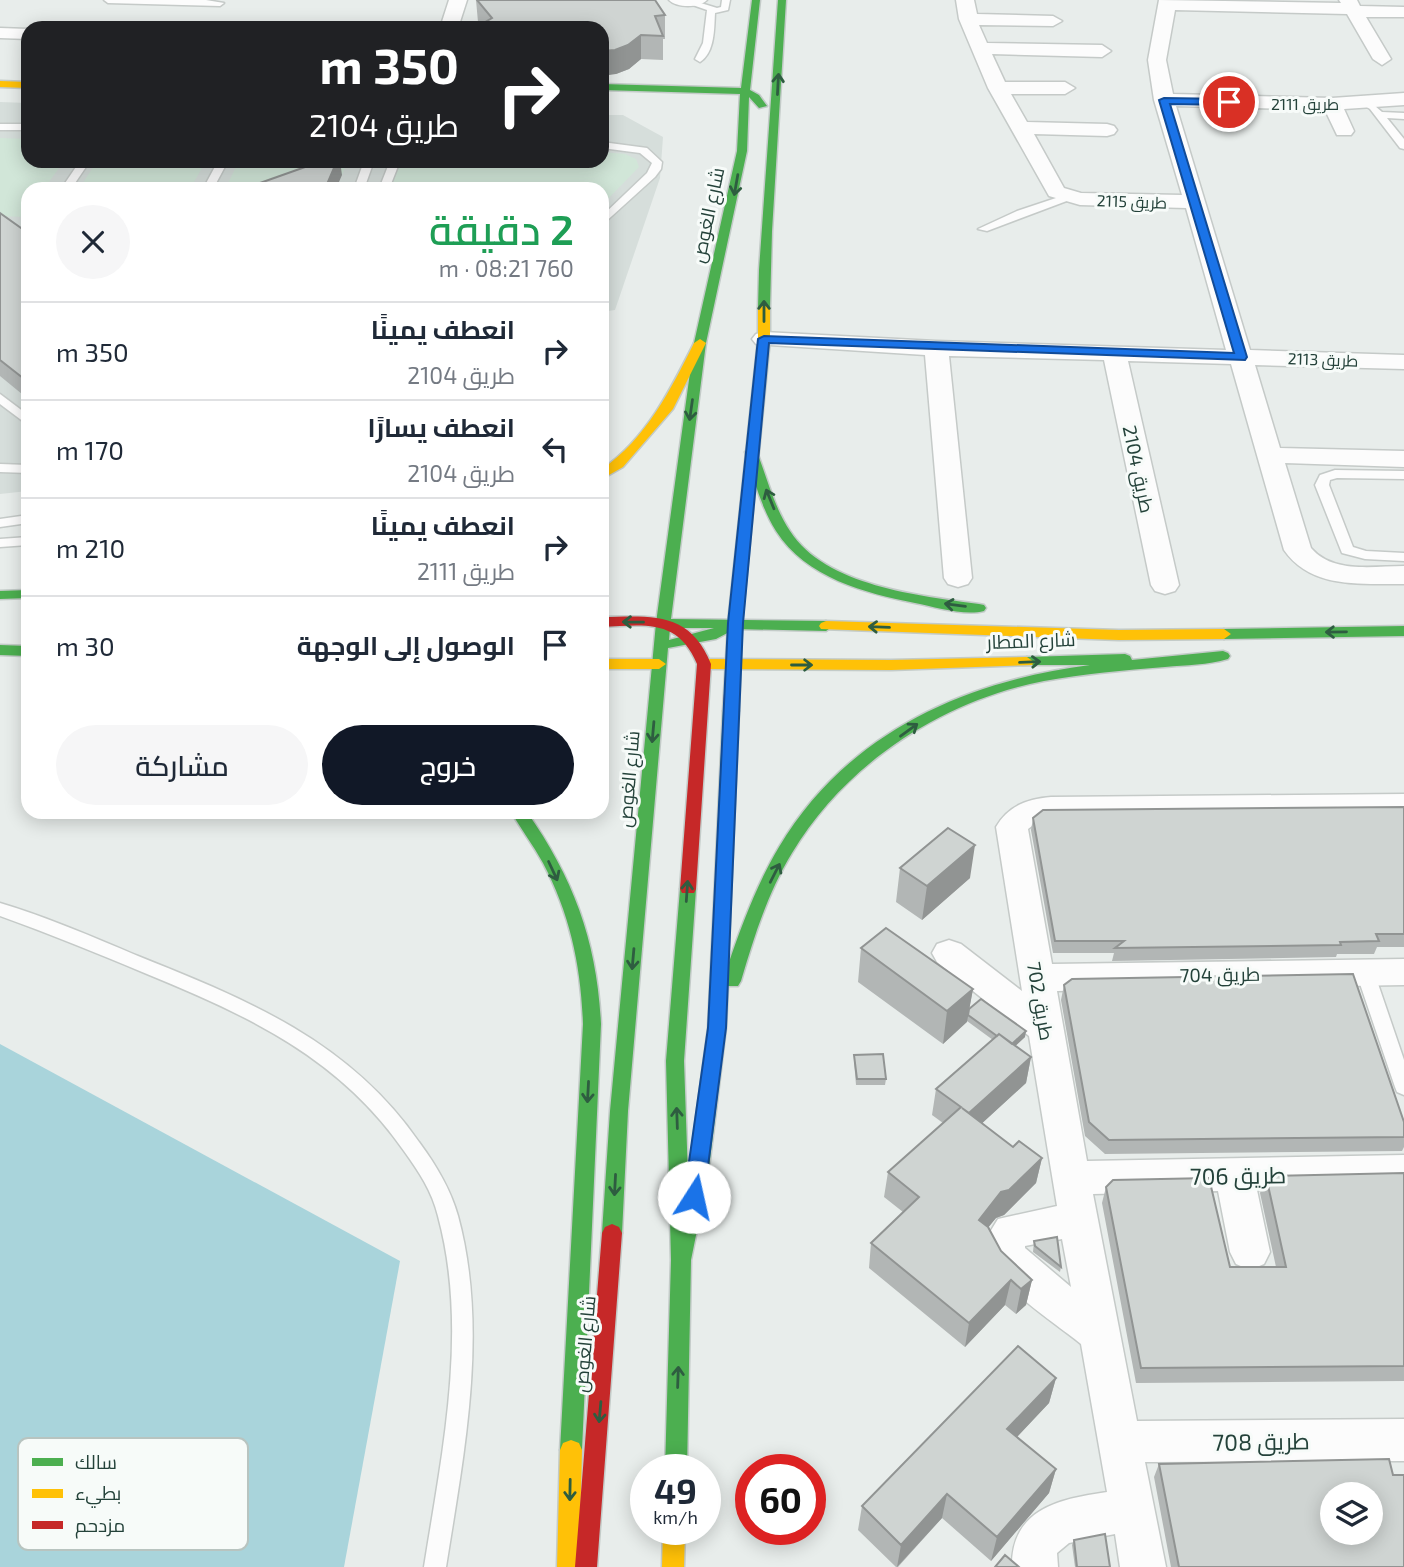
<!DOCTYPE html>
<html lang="ar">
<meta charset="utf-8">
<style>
:root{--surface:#fff;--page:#f6f6f7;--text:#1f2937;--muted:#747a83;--line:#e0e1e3;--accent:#111827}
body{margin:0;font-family:"Exo 2",Cairo,sans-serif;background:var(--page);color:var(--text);direction:rtl;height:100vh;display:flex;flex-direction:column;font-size:26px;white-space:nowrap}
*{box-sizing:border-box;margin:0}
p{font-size:23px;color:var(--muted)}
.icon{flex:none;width:38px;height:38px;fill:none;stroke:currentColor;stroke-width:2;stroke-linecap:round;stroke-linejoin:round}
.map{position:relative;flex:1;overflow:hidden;direction:ltr}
.drawer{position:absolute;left:21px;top:182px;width:588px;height:637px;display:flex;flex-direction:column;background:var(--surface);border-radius:21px;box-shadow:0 4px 18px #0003;direction:rtl}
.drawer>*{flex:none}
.hud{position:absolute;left:21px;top:21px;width:588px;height:147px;border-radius:21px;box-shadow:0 4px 18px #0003;direction:rtl;background:#202124;color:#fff;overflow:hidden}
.fabs{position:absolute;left:1320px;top:1482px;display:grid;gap:14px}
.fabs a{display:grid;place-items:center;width:63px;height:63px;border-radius:50%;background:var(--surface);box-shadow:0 4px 18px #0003;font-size:35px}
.speed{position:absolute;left:630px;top:1454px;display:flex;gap:14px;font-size:35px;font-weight:700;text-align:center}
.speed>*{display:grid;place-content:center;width:91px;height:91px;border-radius:50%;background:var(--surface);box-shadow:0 4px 18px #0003;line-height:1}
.speed small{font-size:18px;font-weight:400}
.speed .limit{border:10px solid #d22;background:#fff;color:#111}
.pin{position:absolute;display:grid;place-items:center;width:60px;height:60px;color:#fff;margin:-30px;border:4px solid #fff;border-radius:50%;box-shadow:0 2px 7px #0007}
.me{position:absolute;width:77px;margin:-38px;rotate:10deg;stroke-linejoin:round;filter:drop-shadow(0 0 5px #0008)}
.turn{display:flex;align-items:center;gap:24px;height:147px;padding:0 35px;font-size:32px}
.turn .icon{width:91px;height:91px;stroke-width:2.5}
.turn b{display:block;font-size:49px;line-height:60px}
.round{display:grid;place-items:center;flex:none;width:74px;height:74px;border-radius:37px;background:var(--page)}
.summary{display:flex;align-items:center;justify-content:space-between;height:119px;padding:0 35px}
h1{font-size:42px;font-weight:600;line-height:52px;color:#1e9e55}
.action{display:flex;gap:14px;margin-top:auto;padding:14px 35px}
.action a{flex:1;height:80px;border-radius:42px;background:var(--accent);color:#fff;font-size:28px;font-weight:600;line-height:80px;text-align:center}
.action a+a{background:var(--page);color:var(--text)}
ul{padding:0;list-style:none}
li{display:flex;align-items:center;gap:21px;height:98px;padding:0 35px;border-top:2px solid var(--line)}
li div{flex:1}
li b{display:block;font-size:26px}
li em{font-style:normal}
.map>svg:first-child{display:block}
</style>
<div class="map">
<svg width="1404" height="1567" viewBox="0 0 1404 1567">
<rect width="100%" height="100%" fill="#e8edeb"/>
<path fill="#d6dedb" d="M0,102L28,103V161H602V115H623L663,137L660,178L615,310L602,312V189H28V491L0,494Z"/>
<path fill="#d1e6d8" d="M0,138L28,139V161H64L44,189H28V213L25,217L0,216Z
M602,152L625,154L636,159L639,167L602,205V189L391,187L401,161H602Z
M97,161H206L190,189H79Z
M239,161H348L342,175L304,189H225Z"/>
<path fill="#a9d4db" d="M0,1044L400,1261L344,1567H0Z"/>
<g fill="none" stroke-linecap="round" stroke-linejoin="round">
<g stroke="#c5cac8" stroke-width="3">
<path id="lane" d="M104,0H206L224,3L220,6L108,3Z
M691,0L717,8L721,7L722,0H730L728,10L715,13C714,29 715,52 700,62L695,59L703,43L707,10L681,1Z
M451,17L469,26L471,28C461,28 454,27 447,20Z
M1362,100H1368L1382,112L1404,113V119L1387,118L1404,139V149L1400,148L1370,109L1362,104Z
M0,124H28V130H0Z
M602,142L647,148L662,162L661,169L655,177L602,225V216L647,173L652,163L640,153L602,148Z
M80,161H90L71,189H61Z
M218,161H228L213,189H203Z
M364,161H374L364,189H354Z
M390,161H400L389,189H379Z
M1068,194L1072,195V199L987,231L978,229L1017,211Z
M0,394L28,415V425L0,404Z
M0,464L28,465V473L0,472Z
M1335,470L1404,471V479L1337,478L1330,480L1329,485L1353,547L1366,551L1404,553V561L1365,559L1342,553L1315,485L1320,475Z
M28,515V523L0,527V519Z
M28,537V545L0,547V539Z
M0,903C47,917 93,937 138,956C248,1000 349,1041 419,1142C436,1165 450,1188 458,1216C489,1330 464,1453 446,1567H424C442,1453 469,1330 438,1216C432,1191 419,1172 404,1151C340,1058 249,1016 147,974C99,954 50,934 0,916Z
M1365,965L1371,967L1374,972L1404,1060V1095L1397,1092L1395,1087L1356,972L1359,967Z"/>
</g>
<g stroke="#c5cac8" stroke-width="3">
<path id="street" d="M449,0H467L458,28H440Z
M669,0H707C699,8 677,8 669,0Z
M956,0H974L977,14L1053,16L1062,21L1053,26L979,25L987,43L1102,45L1111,51L1102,57L992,54L1005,82H1065L1075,88L1065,94H1011L1027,122L1107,124L1114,126L1117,130L1114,134L1107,136L1034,134L1064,188L1081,193L1182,195L1154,100L1148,60L1159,0L1341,3L1339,0H1357L1360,6L1404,7V17H1366L1391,59L1382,65L1373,59L1347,14L1175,10L1166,60L1173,94L1332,98L1404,93V105L1344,109L1354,131L1351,135H1337L1325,110L1176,106L1250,350L1404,355V369L1255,365L1280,448L1404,451V467L1285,463L1311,548C1333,574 1374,566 1404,566V584C1361,583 1312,590 1284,550L1231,364L1128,361L1179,585L1175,591L1165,594L1155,591L1151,585L1104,360L949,356L972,578L968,584L958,587L948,584L944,578L925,355L756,344L752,339L756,334L764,332L936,341L1226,350L1186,208L1080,205L1049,196L988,88L959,19Z
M0,28L28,29V39L0,38Z
M1404,794V816L1051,819L1040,820L1028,829L1052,964L1404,959V985L1057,991L1087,1161L1404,1155V1187L1257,1190L1270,1252L1264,1264L1250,1270L1236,1264L1230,1252L1218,1191L1093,1194L1137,1421L1404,1419V1461L1145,1462L1166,1567H1120L1115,1534L1069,1543L1057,1553L1058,1567H1012C1011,1509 1059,1499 1107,1492L1081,1344C1057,1324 987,1280 985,1249C985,1239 993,1227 998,1219L1057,1206L1029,1036L937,962L932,953L937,944L949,940L961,944L1022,991L996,827C1008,806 1027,799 1051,797ZM1062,1239L1071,1287L1025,1248V1246Z"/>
</g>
<g stroke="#c3cbc8" stroke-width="3">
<path id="fast" d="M752,0H760L750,90L759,95L767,106L759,108L749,97L747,151L706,343L671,619L826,621L833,626L826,631L735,629L716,639L668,648L628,1111L622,1233L619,1239L612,1242L605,1239L602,1233L610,1111L656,623L694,343L737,151L740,94L602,90V84L741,88ZM670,628H714L669,640Z
M778,0H786L772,231L770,308L764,311L758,308L759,270Z
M751,448L757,452C767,478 774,507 790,531C825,586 920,596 979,604L984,605L986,608L984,611C964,616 935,607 915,603C865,593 806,578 776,531C761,507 754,479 745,452Z
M28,590V598L0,599V591Z
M1404,626V636L1224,639L1217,634L1224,629Z
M0,645L28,646V656L0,655Z
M1223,651L1228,653L1230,656L1228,659C1208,665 1186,665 1165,667C1124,670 1084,674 1044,681C942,701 846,763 792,853C768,892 754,937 741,981L738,986H728L726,1028L708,1176L691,1260L687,1470H665L671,1260L666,1061L680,889L682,885H694L696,889L684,1061L688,1177L708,1028L723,711L726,707H736L739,711L728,965C742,924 757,884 779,847C846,734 964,681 1090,665H1022L1020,662L1027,657L1125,654L1130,656L1132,660Z
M511,812H527C574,879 597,942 601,1024L582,1450L579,1457L571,1460L563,1457L560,1450L583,1024C581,966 570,914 543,863C533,845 521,829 511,812Z"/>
</g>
<g stroke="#c3cbc8" stroke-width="3">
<path id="slow" d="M0,81L28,82V88L0,87Z
M764,305L770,308V339L742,623L735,628L728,623L758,339V308Z
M700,339L706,343L673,409L623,467L602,479V469C646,439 671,389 694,343Z
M826,621L1119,630L1224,629L1231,634L1224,639L1119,640L821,629L819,626L821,623Z
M1027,657L1034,662L1032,665L891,670L710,669L703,664L710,659L891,660Z
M602,659H659L666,664L659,669H602Z
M571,1440L579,1443L582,1450L579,1567H557L560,1450L563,1443Z
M663,1530H685L684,1567H662Z"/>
</g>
<g stroke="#c3cbc8" stroke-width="3">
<path id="jam" d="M602,617C652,616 690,611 711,664L696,889L694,893H682L680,889L697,664C678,618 644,625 602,627Z
M735,618L742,623L739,711L731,716L723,711L728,623Z
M612,1224L619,1227L622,1233L597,1567H575L602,1233L605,1227Z"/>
</g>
<use href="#lane" fill="#fcfcfc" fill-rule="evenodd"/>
<use href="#street" fill="#fcfcfc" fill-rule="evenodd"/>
<use href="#fast" fill="#4caf50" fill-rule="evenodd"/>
<use href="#slow" fill="#ffc107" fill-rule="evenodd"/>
<use href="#jam" fill="#c62828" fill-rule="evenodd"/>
</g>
<path fill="#b2b6b5" d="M476,0H655L665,15V39H663V60L641,59L629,69L616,74L602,28L480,25L478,22Z
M0,213L28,233V399L0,376Z
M1404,807V947H1377L1374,954H1337L1336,957L1112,961L1114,953H1053L1031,830L1033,818Z
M900,868L970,878L922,920L896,902Z
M861,948L973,989L969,1009L1025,1037L1015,1046L1031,1057L1026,1083L982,1123L1013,1147L1042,1158L1036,1183L1004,1215L996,1218L988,1227L1001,1251L1032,1280L1026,1305L1016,1314L1005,1305L965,1347L869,1268L871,1243L903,1212L884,1197L888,1172L943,1123L932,1115L936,1089L993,1040L967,1021L943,1044L858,982Z
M1064,985L1404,1122V1147L1402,1151L1105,1154L1085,1136L1061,1000Z
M854,1055L886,1079L885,1085H856L854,1061Z
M1404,1173V1381L1136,1383L1102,1203L1106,1187L1230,1267H1276L1260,1193L1266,1176Z
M1034,1241L1061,1267L1060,1272L1033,1252Z
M1056,1378L1049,1403L1017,1437L1056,1469L1049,1493L991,1561L942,1518L898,1567H896L858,1530L862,1506Z
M1159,1464L1393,1475L1404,1567H1171L1154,1477Z
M1074,1540L1110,1567H1075L1072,1545Z"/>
<path fill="#919493" d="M641,35V59L629,69L616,74L602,76V51Z
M337,161H340L342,175L336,189H325Z
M975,845L970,878L922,920L927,886Z
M973,989L967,1022L943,1044L947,1011Z
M1026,1031L1025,1037L1009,1052L1010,1046Z
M1031,1057L1026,1083L965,1139L969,1113Z
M1042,1158L1036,1183L1004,1215L996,1218L974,1245L979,1220L1001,1192Z
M1011,1280L1005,1305L965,1347L969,1323Z
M1032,1280L1026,1305L1016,1314L1021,1289Z
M1056,1378L1049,1403L1001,1454L1007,1429Z
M1056,1469L1049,1493L991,1561L997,1537Z
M947,1494L942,1518L897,1567L901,1545Z"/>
<path fill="#cfd4d2" stroke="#919493" stroke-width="2" fill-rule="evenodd" d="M477,0H655L665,15L655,16L663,36L641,35L628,45L615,50L602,51V28H475L492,18Z
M322,161H337L325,189H243Z
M0,213L28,233V382L0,360Z
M1404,807V934H1376L1379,941L1340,942L1341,945L1115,948L1124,941H1055L1033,818L1043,810Z
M948,828L975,845L927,886L900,868Z
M886,928L973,989L947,1011L861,948Z
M1353,974L1404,1122V1137L1109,1140L1089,1122L1064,985L1072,979Z
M981,999L1026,1031L1012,1044L999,1034L997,1036L968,1015L969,1009Z
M999,1034L1031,1057L969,1113L962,1108L1013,1147L1019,1141L1042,1158L1009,1190L1001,1192L979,1220L988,1227L1001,1251L1032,1280L1021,1289L1011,1280L969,1323L871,1243L919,1197L888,1172L961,1107L936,1089Z
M883,1054L886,1079H857L854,1055Z
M1404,1173V1366L1141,1368L1106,1187L1113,1180L1209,1178L1230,1267H1286L1266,1176Z
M1057,1237L1061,1267L1035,1246L1034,1241Z
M1018,1346L1056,1378L1007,1429L1056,1469L997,1537L947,1494L901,1545L862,1506Z
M1389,1459L1393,1475H1404V1567H1179L1159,1464ZM1332,1494H1370V1533H1332Z
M1105,1534L1110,1567H1077L1074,1540Z
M1005,1555L1019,1567H995Z"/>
<defs><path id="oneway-shaft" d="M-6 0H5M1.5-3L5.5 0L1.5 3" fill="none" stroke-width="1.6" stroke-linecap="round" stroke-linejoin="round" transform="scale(1.75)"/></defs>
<g stroke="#2e5d40">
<use href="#oneway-shaft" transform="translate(778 84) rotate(-87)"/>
<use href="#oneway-shaft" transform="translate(736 185) rotate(100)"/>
<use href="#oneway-shaft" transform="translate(764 311) rotate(-90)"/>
<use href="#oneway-shaft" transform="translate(691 410) rotate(98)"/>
<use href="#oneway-shaft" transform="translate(770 499) rotate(-112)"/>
<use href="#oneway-shaft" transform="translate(955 605) rotate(-173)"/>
<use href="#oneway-shaft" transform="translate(633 622) rotate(-179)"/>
<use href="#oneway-shaft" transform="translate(879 627) rotate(-178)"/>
<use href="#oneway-shaft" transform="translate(1336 632) rotate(179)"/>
<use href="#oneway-shaft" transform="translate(1030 662) rotate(-2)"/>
<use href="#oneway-shaft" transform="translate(802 665)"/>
<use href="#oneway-shaft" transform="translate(909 730) rotate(-36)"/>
<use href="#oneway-shaft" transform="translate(653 732) rotate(95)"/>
<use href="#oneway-shaft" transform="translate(553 871) rotate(65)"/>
<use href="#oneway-shaft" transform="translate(775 873) rotate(-63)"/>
<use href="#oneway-shaft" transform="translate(687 891) rotate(-86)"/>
<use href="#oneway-shaft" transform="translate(633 959) rotate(95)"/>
<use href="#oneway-shaft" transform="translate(588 1092) rotate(93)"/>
<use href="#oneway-shaft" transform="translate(677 1118) rotate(-92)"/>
<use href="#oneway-shaft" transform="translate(615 1185) rotate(93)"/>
<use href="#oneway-shaft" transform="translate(678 1377) rotate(-88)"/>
<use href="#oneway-shaft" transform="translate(600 1412) rotate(95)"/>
<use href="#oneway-shaft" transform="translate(570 1490) rotate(91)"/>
</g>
<path fill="#1a73e8" stroke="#114b97" stroke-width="2" d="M1164,98L1229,99L1234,102L1229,105L1170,104L1247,357L1245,360L769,343L743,623L726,1028L704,1197L701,1203L694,1206L687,1203L684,1197L708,1028L728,623L758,339L764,336L1234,353L1159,100Z"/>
<g text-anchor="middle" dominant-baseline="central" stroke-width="6" stroke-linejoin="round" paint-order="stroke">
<g font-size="16" fill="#24423a" stroke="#f7fbf9">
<text x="1305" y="103">طريق 2111</text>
<text transform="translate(1132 201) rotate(2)">طريق 2115</text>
<text transform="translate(1323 359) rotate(2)">طريق 2113</text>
</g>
<g font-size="19" fill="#24423a" stroke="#f7fbf9">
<text transform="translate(707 215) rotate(-78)">شارع الغوص</text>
<text transform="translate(1139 469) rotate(78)">طريق 2104</text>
<text transform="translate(1031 640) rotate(-2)">شارع المطار</text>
<text transform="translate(628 779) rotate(-85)">شارع الغوص</text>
<text transform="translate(1220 974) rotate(-1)">طريق 704</text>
<text transform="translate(1041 1001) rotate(80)">طريق 702</text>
<text transform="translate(584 1344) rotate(-85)">شارع الغوص</text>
</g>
<g font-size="23" fill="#24423a" stroke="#f7fbf9">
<text transform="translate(1238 1175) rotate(-1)">طريق 706</text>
<text transform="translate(1261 1441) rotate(-1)">طريق 708</text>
</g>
</g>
<rect x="18" y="1438" width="230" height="112" rx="10" fill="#f7fbf9" stroke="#b8c4c0" stroke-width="2"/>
<rect x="32" y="1458" width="31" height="8" fill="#4caf50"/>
<rect x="32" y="1489" width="31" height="9" fill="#ffc107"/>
<rect x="32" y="1521" width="31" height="8" fill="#c62828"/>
<g font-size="19" fill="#24423a">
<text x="75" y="1469">سالك</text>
<text x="75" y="1500">بطيء</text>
<text x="75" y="1532">مزدحم</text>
</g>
</svg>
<div class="fabs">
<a><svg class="icon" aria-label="layers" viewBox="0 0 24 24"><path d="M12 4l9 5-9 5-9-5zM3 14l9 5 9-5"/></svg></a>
</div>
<div class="speed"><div>49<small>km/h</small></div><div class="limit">60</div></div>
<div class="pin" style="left:1229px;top:102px;background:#d93025"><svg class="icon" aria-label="arrive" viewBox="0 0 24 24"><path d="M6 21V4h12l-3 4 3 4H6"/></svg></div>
<svg class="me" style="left:694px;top:1197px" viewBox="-20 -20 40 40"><circle r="19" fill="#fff"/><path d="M0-13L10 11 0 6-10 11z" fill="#1a73e8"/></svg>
<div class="hud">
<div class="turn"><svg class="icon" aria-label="right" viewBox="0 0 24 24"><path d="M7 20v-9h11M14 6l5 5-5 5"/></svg><div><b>350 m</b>طريق 2104</div></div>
</div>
<section class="drawer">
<div class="summary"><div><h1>2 دقيقة</h1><p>760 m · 08:21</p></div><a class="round"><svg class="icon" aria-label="close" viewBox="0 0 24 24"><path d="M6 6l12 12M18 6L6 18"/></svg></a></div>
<ul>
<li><svg class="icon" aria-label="right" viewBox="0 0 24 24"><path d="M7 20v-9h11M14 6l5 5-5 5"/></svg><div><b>انعطف يمينًا</b><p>طريق 2104</p></div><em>350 m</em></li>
<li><svg class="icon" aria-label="left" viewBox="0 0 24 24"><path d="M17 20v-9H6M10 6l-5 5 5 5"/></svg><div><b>انعطف يسارًا</b><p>طريق 2104</p></div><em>170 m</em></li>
<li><svg class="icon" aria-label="right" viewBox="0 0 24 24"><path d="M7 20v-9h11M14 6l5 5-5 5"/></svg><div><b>انعطف يمينًا</b><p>طريق 2111</p></div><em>210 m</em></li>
<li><svg class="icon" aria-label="arrive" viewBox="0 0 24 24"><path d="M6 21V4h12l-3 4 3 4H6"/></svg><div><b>الوصول إلى الوجهة</b></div><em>30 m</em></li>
</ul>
<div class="action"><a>خروج</a><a>مشاركة</a></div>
</section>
</div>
